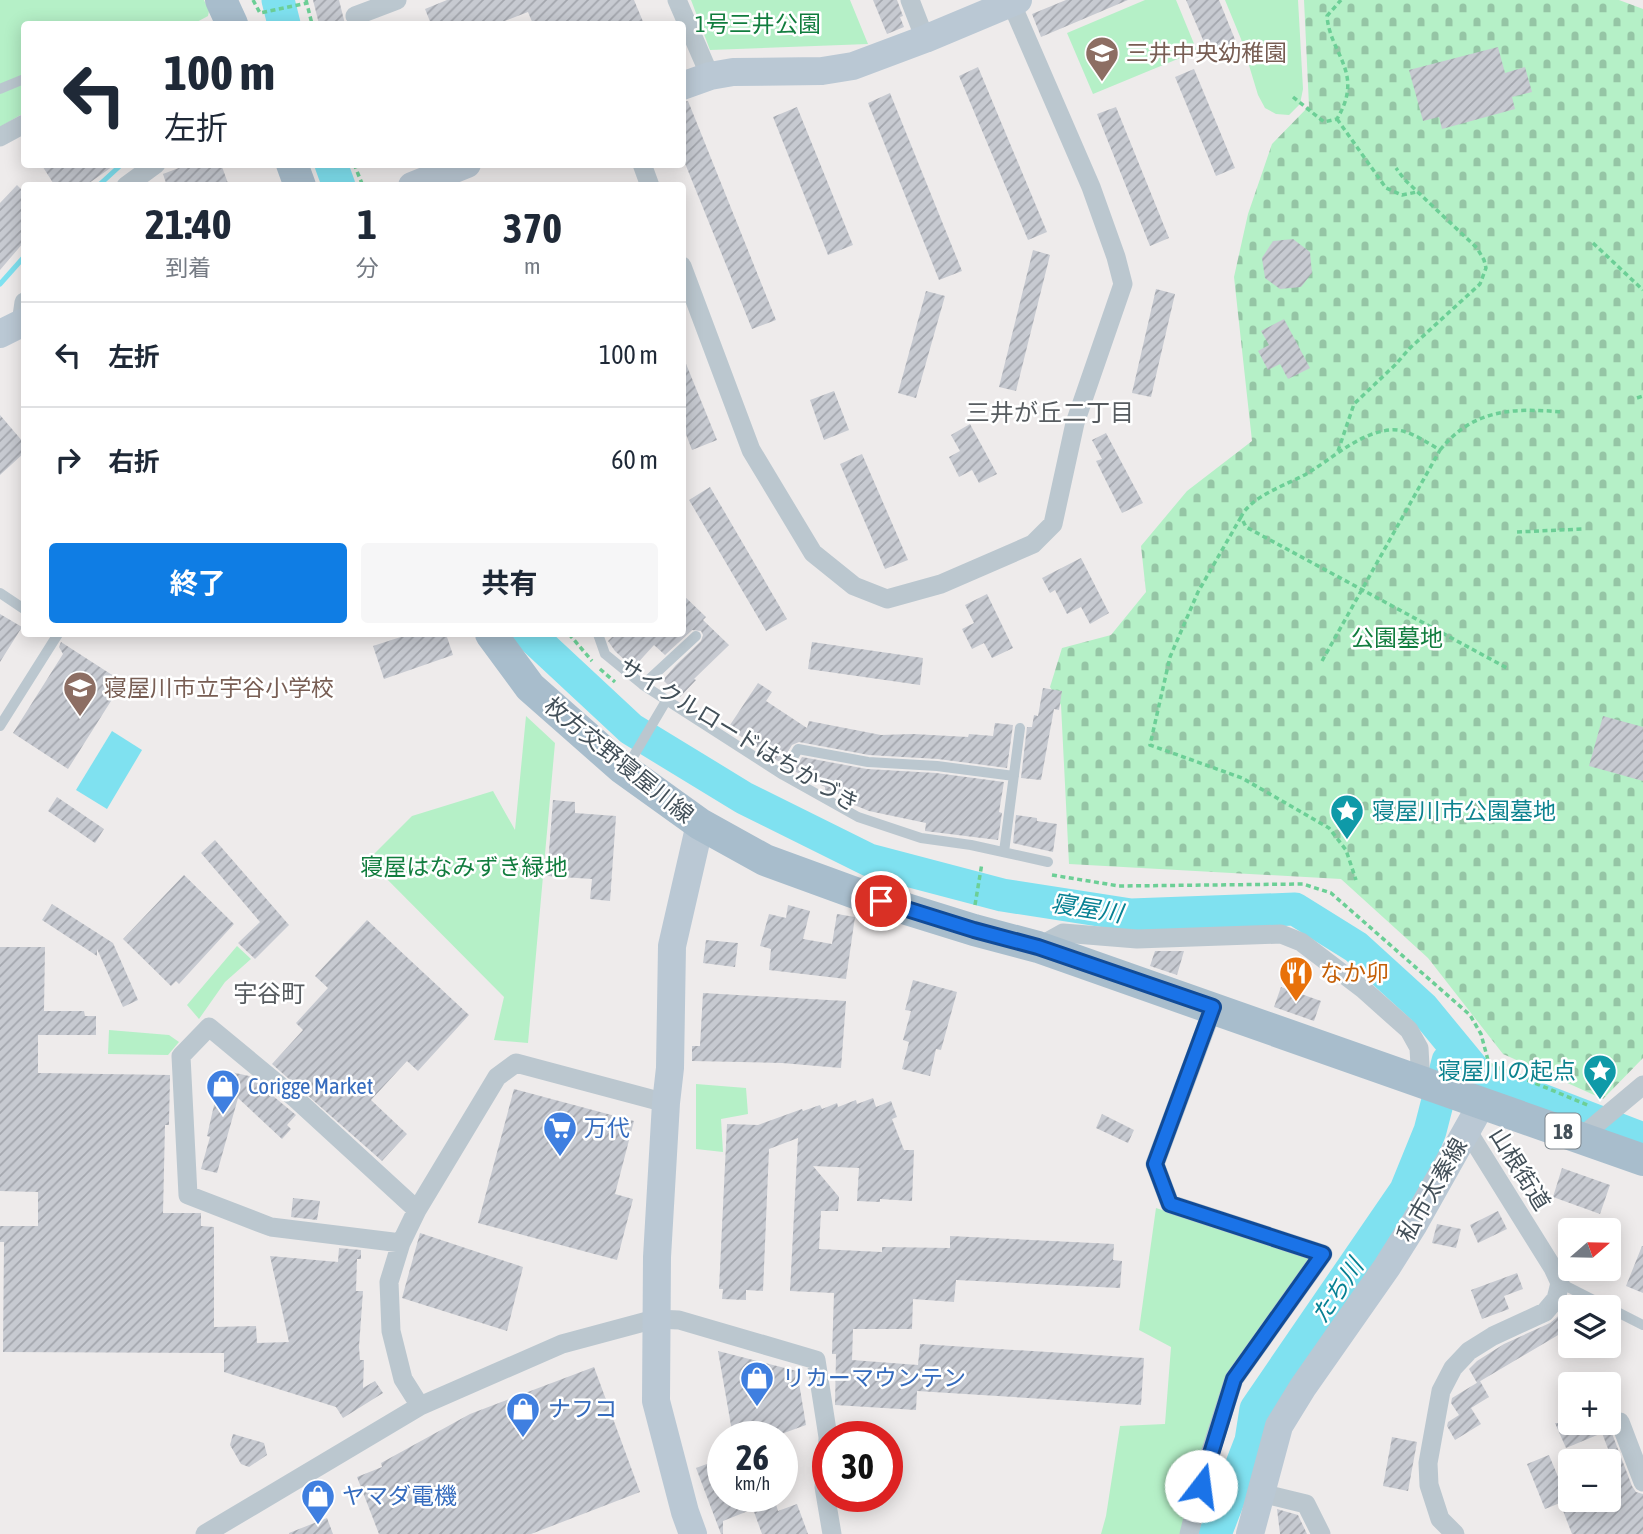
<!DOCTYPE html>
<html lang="ja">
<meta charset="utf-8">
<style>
:root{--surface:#fff;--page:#f6f6f7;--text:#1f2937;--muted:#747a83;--line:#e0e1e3;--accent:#0f7de4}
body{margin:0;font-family:"Asap Condensed","Noto Sans JP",sans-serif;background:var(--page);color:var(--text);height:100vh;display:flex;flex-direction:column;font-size:26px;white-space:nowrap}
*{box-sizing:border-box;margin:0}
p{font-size:23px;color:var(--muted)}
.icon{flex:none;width:38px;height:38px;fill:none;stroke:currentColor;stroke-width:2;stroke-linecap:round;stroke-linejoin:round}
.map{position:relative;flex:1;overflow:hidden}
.panel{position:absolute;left:21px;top:182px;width:665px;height:455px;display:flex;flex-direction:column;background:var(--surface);border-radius:7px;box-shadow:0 4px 18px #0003}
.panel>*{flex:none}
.banner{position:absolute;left:21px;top:21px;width:665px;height:147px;border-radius:7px;box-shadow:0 4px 18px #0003;background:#fff;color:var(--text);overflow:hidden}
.needle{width:46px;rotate:70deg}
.tools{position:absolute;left:1558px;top:1218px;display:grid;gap:14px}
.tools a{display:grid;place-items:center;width:63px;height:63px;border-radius:7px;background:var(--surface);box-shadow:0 4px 18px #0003;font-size:35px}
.speed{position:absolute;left:707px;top:1421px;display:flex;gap:14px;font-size:35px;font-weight:700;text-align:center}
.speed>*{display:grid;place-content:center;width:91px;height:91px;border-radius:50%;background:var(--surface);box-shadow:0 4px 18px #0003;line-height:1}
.speed small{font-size:18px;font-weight:400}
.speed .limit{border:10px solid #d22;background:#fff;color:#111}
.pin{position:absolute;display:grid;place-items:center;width:60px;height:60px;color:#fff;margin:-30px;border:4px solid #fff;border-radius:50%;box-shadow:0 2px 7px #0007}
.me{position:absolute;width:77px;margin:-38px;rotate:15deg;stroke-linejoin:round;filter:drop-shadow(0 0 5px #0008)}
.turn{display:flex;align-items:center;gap:24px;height:147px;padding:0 28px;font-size:32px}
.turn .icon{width:91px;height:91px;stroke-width:2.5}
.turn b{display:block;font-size:49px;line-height:60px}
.eta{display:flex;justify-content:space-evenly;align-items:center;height:119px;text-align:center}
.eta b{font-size:42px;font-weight:700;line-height:49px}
.cta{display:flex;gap:14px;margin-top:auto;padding:14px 28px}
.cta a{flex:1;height:80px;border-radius:7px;background:var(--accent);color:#fff;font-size:28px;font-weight:700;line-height:80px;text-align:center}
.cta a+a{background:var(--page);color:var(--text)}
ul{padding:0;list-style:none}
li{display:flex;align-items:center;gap:21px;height:105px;padding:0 28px;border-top:2px solid var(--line)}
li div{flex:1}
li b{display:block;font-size:26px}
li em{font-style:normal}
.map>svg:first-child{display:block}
</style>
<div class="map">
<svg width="1643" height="1534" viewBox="0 0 1643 1534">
<defs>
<pattern id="cemetery-stones" width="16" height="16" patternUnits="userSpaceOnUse" patternTransform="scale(1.75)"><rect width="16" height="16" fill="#b5f0c7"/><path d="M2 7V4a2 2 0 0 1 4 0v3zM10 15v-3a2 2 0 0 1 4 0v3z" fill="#95c5a5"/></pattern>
<pattern id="building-hatch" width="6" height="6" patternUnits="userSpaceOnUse" patternTransform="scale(1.75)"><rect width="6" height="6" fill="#c7cad1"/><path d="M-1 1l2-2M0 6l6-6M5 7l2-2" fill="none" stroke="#a3a6ad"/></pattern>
</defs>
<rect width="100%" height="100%" fill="#eeebeb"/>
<path fill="url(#cemetery-stones)" d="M1304,0H1619L1643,9V1058L1603,1099L1503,1054L1428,958L1341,879L1069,864L1061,705L1050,687L1062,648L1111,635L1146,592L1141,546L1187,491L1252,441L1234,277L1248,214L1272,144L1309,106Z"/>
<path fill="#b5f0c7" d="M0,0H204L209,11L208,16L193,24H24V113L0,127Z
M691,0H850L868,44L710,50Z
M1145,0H1176L1197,51L1093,94L1067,33Z
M1225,0H1298L1303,89L1300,104L1289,115L1276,114L1265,108L1258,95L1241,39Z
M526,716L555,743L528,1043L494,1040L504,997L368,860L412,816L493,791L515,830Z
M237,946L251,959L225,982L199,1019L187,1005Z
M109,1030L169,1035L179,1042L168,1055L108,1054Z
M696,1084L746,1088L748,1114L721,1119L723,1152L696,1149Z
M1156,1208L1312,1259L1229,1375L1184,1534H1101L1106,1516L1120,1426L1165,1424L1171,1347L1139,1330Z"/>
<path fill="#7fe1f0" d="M112,731L142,750L107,809L76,790Z"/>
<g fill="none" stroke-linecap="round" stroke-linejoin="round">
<path stroke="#7fe1f0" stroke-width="5" d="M98,186L122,164
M0,284L24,257"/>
<path stroke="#7fe1f0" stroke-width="33" d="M278,0L284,24
M331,164L339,186
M529,634L631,729L744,798L869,860L1002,895L1131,915L1295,909L1356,947L1423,1008L1479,1076L1643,1139
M1215,1534L1251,1441L1256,1409L1406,1190L1430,1131L1448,1061"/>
</g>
<path fill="url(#building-hatch)" d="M313,0H339L345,24H319Z
M447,0H634L644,24H533L528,12L497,24H431L425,9Z
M873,0H897L903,16L900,17L904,27L887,34Z
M1066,0H1128L1041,37L1032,14Z
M1186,0H1219L1236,42L1209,54Z
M1498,47L1505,73L1525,67L1532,92L1512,97L1515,109L1442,129L1439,117L1423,121L1409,70Z
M978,67L1047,232L1028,240L959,76Z
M1194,69L1235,168L1216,176L1175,77Z
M890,93L962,271L939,280L868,103Z
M688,101L776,320L752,329L682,156V102Z
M797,107L853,245L828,255L773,117Z
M1116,107L1169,238L1150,246L1097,114Z
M41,164H116L85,186H55Z
M189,164H221L229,186H167L163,174Z
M17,185L24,192V242L0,270V203Z
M1293,239L1310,252L1312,273L1301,287L1280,289L1265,278L1262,258L1273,241Z
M1033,250L1050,255L1016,391L999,387Z
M1156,289L1175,294L1151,397L1132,393Z
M926,291L945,296L916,398L898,393Z
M1284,319L1310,368L1288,379L1280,364L1268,370L1258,351L1269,345L1261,331Z
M682,354L717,440L692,450L682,424Z
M834,391L849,430L824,440L810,400Z
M0,415L24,443V453L0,475Z
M970,424L997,474L979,483L972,470L959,477L949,457L960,451L951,435Z
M1106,433L1143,503L1122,513L1096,461L1102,459L1092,440Z
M862,454L908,560L885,569L840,464Z
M710,487L787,619L766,631L689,500Z
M1081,558L1109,613L1090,624L1081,607L1067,614L1055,590L1050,593L1042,578Z
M682,594L706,617L703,620L729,645L694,679L696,680L680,697L663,680L676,665L701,641L703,635L701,631L692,630L665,655L654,645L633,668L615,651L608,641L615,634H682Z
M987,594L1013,648L992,658L984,643L972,649L962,629L974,623L965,605Z
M0,614L22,627L0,662Z
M410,634H446L453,655L384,679L373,646Z
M61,642L123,682L68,769L13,733L63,654L59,647Z
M812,642L923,658L920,685L808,669Z
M758,683L772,692L766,701L807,728L809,721L881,735L913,734L968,737L969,734L993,736L995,723L1013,725L1007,768L938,759L869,755L799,742L792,745L781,763L728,728Z
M1043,688L1062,691L1059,710L1054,709L1041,780L1021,778L1027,727H1032L1034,715L1038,716Z
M1603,716L1643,727V781L1589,766Z
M802,757L867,769L936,773L1004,782L999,812L1002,813L998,840L925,831L926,823L869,811L847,802L849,797L828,791L825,790V787L794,771Z
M57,797L104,829L95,843L48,811Z
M553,800L575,802V813L616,816L610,901L590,899L592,879L547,876Z
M1016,815L1037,818V821L1057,824L1053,852L1013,843Z
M215,840L289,925L255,959L238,943L260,922L201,853Z
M184,875L234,924L179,984L176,981L171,986L123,939Z
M52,904L113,943L138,1000L123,1007L97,949V956L42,920Z
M788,905L810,911L803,939L832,944L837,914L855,917L846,979L769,970L771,949L760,946L769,914L786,918Z
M367,920L469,1015L418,1071L407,1061L371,1100L407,1134L382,1161L272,1064L303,1030L296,1023L328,988L315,976Z
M706,940L738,943L735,967L703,963Z
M0,947H45L44,1011H84L85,1016H96V1035H38V1073L170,1075L169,1125H165L163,1213H201V1226L214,1227V1327L256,1326L257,1343L289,1342L270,1256L338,1262L339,1248L361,1250V1259H357L356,1291H363L359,1347L360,1360H364L363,1388L375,1381L383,1393L343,1418L336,1407L224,1372V1353L3,1352L4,1242H0V1226H38V1192L0,1191Z
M1155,951H1184L1177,975L1150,966Z
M913,980L957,992L941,1050L936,1049L930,1076L902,1069L909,1042L903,1040L911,1011L905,1010Z
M1281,987L1321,1001L1314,1021L1274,1007Z
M703,993L846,1001L841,1068L782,1063L692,1061V1046H700Z
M222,1070L249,1076L296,1115L287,1125L291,1129L282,1139L238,1098L217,1173L201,1169L210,1137L207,1136Z
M514,1089L634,1121L615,1194L633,1199L617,1260L478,1223Z
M873,1098L876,1107L891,1101L897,1117L892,1119L904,1150H914L912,1201L880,1199V1202L857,1201L859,1168L813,1166L839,1197L838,1211H821L819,1249L882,1252V1247L950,1248V1236L1114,1244L1113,1260L1122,1261L1120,1288L956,1280L954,1302L913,1299L912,1329H853L852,1360L918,1365L920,1344L1144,1358L1141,1405L917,1391L916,1410L835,1405L836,1354H832L834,1293L790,1291L798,1138L769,1149L763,1291L746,1290V1300L722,1299L723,1289H719L727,1124L758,1125L802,1109L803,1111L820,1105L822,1109L837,1103L838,1107L856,1100L857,1104Z
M1102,1114L1134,1130L1128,1143L1096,1128Z
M1562,1168L1610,1185L1600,1214L1553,1197Z
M293,1198L320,1201L317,1220L291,1217Z
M1498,1211L1507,1229L1478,1243L1470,1225Z
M1437,1224L1461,1229L1456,1248L1432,1243Z
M420,1233L523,1267L507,1331L402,1298Z
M1642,1246H1643V1293L1626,1286Z
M1517,1273L1523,1289L1504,1296L1509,1309L1482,1319L1471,1290Z
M1570,1306V1328L1477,1383L1469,1369L1477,1361L1504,1344L1550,1323Z
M718,1351L797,1371L806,1425L773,1437H733Z
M594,1367L640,1492L531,1534H379L357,1477L382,1467L381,1463L470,1414Z
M1480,1381L1489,1397L1471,1408L1481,1424L1455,1440L1447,1426L1448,1422L1459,1415L1451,1403L1452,1398Z
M1555,1423H1608L1632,1486L1636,1492L1643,1494V1534H1572L1560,1503L1545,1509L1527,1464L1549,1455L1561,1484L1570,1481L1568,1500H1608V1464L1613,1462L1602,1433L1566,1448Z
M233,1434L264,1443L267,1455L249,1467L241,1464L230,1445Z
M1392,1437L1417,1442L1408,1491L1383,1486Z
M723,1458V1496H784L775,1501L778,1511L797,1504L808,1534H762L753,1509L723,1521V1534H721L696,1468Z
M1277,1509L1298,1515L1307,1534H1280Z
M327,1518L333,1534H289V1533Z"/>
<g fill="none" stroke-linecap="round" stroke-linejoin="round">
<path stroke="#6ccf96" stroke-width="3.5" stroke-dasharray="5 3.5" stroke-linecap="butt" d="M253,0L260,13L307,3
M306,0L312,24
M1293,97L1324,122L1337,119C1365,72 1330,55 1327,16L1341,0
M1337,119L1386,188L1402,195L1417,192
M354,164L363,186
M1593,243L1643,290
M1637,398L1643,396
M1440,450C1474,408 1514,408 1563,412
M1338,451L1354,404L1395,365L1410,348L1480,284L1486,268L1484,260L1477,248L1404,179L1396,168
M1241,517L1198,592L1170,657L1150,745L1242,778L1329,828L1346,850L1356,880
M1517,532L1583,529
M569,634L592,661
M1322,661L1440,450C1426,442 1407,428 1390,430C1359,433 1333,458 1308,473C1287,485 1258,493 1243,513L1241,517L1246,527L1507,668
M600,669L615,682
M1052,875L1119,886L1303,884L1331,893L1470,1015L1481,1034L1489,1064L1590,1106
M975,905L982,863"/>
<path stroke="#bbc7cf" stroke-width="10" d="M0,89L24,79
M0,593L24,609
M598,634L605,654L643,685L783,775L858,817L921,838L971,845L1048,862
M643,685L696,636
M0,726L58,634
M627,767L666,701
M783,775L798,749L868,762L937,766L1014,776
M1004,852L1020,728
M1560,1283L1643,1325"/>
<path stroke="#bbc7cf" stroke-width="19" d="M677,0L710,76
M910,0L925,39
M355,16L397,0
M0,137L24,124
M642,164L650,186
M126,186L156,164
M682,266L751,450L813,553L854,586L887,599L941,584L1033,544L1053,524L1075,423L1123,284L1116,257L1091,187L1010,0
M21,323L24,302
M1038,947L1063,933L1137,939L1281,934L1301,942L1363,989L1409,1030L1419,1048L1421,1084
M1581,1137L1643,1085
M401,1243L271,1227L188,1195L181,1056L209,1027L296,1099L417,1210
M420,1406L403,1379L391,1331L389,1282L401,1243L417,1210L497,1077L516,1063L666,1103
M1620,1422L1643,1482
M828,1439L824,1487L832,1534
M1261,1493L1306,1504L1321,1534
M205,1534L420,1406L562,1344L655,1319L679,1320L816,1360L828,1437
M1189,1534L1207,1463L1234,1379L1323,1254L1170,1204L1155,1164L1213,1008
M1455,1534L1440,1519L1429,1485L1428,1463L1441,1391L1453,1368L1469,1351L1493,1336L1545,1312L1556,1299L1560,1283L1553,1268L1467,1130"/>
<path stroke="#bac8d4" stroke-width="28" d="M682,86L710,76L733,72L822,71L853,66L925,39L1018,0
M412,186L467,164
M0,334L24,322
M693,1534L685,1512L656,1401L657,1257L666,1103L670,1068L672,946L700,824
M1250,1534L1279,1426L1303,1387L1387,1267L1414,1224L1481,1105"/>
<path stroke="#a8bdcc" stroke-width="32" d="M221,0L232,24
M292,164L300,186
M491,634L530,687L622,768L700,824L765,860L858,894L974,930L1038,947L1643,1160"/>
</g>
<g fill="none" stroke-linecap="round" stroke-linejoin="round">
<g stroke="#114b97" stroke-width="18">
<path id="route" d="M881,901L974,930L1038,947L1213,1007L1155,1164L1170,1204L1323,1254L1234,1379L1201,1486"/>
</g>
<use href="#route" stroke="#1a73e8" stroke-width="12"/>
</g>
<defs>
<g id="school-pin" transform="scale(1.75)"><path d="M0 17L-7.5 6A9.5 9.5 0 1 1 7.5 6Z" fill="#8d6e63" stroke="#fff"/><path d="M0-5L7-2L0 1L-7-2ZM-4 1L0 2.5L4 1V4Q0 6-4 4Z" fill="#fff"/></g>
<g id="sight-pin" transform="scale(1.75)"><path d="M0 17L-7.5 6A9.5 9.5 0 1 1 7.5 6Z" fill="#0f9aa8" stroke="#fff"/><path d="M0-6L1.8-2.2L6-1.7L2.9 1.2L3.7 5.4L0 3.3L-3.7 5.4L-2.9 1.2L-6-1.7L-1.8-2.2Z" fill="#fff"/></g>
<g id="restaurant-pin" transform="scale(1.75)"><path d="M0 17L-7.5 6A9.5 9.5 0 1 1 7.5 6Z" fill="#e8710a" stroke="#fff"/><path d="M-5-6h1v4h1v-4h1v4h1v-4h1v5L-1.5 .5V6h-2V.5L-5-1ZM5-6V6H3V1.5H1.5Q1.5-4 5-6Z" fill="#fff"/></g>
<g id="shop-pin" transform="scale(1.75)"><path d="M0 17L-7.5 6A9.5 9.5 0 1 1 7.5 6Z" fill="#3f7fe0" stroke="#fff"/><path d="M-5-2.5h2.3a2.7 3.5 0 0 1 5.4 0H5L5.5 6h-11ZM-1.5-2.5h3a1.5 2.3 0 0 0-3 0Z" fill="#fff"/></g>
<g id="supermarket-pin" transform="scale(1.75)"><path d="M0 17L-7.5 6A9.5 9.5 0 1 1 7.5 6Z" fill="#3f7fe0" stroke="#fff"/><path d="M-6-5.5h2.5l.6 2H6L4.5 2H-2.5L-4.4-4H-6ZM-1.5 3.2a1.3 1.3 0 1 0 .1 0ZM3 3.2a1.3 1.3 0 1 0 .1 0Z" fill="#fff"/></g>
</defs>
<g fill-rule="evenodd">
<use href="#school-pin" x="1102" y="53"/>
<use href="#school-pin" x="80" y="688"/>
<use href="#sight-pin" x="1347" y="811"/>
<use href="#restaurant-pin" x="1296" y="973"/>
<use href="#sight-pin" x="1600" y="1071"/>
<use href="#shop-pin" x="223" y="1086"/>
<use href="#supermarket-pin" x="560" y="1128"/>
<use href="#shop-pin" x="757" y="1378"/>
<use href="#shop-pin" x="523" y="1409"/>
<use href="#shop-pin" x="318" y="1496"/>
</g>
<g text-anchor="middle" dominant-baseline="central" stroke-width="5" stroke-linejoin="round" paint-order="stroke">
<rect fill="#fff" stroke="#7b848b" stroke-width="2" x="1545.5" y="1113.5" width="35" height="35" rx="5"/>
<g font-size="21" font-weight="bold" fill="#435059">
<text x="1563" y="1131">18</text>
</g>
<g font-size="23" fill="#117d3e" stroke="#fff">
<text x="758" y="24">1号三井公園</text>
<text x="1397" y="638">公園墓地</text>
<text x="464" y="867">寝屋はなみずき緑地</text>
</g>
<g font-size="23" fill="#785e54" stroke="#fff" text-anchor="start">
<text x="1126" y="53">三井中央幼稚園</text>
<text x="104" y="688">寝屋川市立宇谷小学校</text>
</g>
<g font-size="23" fill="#435059" stroke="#fff">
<text transform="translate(739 735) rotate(31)">サイクルロードはちかづき</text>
<text transform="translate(619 760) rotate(39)">枚方交野寝屋川線</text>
<text transform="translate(1520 1169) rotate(58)">山根街道</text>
<text transform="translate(1432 1190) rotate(-60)">私市太秦線</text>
</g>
<g font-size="23" fill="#0d838f" stroke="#fff" text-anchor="start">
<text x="1372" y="811">寝屋川市公園墓地</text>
<text x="1576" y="1071" text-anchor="end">寝屋川の起点</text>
</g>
<g font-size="23" fill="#c56008" stroke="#fff" text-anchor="start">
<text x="1320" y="973">なか卯</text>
</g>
<g font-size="23" fill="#366cbe" stroke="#fff" text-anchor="start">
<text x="248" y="1086">Corigge Market</text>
<text x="584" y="1128">万代</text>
<text x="782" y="1378">リカーマウンテン</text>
<text x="548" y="1409">ナフコ</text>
<text x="342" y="1496">ヤマダ電機</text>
</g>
<g font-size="24" fill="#575c60" stroke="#fff">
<text x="1050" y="412">三井が丘二丁目</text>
<text x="269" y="993">宇谷町</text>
</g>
<g font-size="24" font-style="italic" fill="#078193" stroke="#fff">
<text transform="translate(1087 908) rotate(9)">寝屋川</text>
<text transform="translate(1337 1291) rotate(-56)">たち川</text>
</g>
</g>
</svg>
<div class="tools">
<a><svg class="needle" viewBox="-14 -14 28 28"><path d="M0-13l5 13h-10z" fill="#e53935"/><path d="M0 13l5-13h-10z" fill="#747a83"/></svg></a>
<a><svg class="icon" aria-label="layers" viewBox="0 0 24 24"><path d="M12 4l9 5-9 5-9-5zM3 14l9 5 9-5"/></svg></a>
<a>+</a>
<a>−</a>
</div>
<div class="speed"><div>26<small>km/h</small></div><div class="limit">30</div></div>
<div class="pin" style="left:881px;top:901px;background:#d93025"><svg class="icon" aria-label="arrive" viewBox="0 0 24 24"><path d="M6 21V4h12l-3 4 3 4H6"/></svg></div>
<svg class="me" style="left:1201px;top:1486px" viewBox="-20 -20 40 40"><circle r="19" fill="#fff"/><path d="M0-13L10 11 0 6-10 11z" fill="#1a73e8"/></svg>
<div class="banner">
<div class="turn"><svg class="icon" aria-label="left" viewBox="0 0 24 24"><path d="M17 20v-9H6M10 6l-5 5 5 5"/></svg><div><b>100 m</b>左折</div></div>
</div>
<section class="panel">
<div class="eta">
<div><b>21:40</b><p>到着</p></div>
<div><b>1</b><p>分</p></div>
<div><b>370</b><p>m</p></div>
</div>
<ul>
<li><svg class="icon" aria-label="left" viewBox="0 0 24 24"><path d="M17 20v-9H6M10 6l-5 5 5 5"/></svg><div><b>左折</b></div><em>100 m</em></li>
<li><svg class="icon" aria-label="right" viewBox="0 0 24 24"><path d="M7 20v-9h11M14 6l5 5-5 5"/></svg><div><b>右折</b></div><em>60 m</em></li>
</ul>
<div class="cta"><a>終了</a><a>共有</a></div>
</section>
</div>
